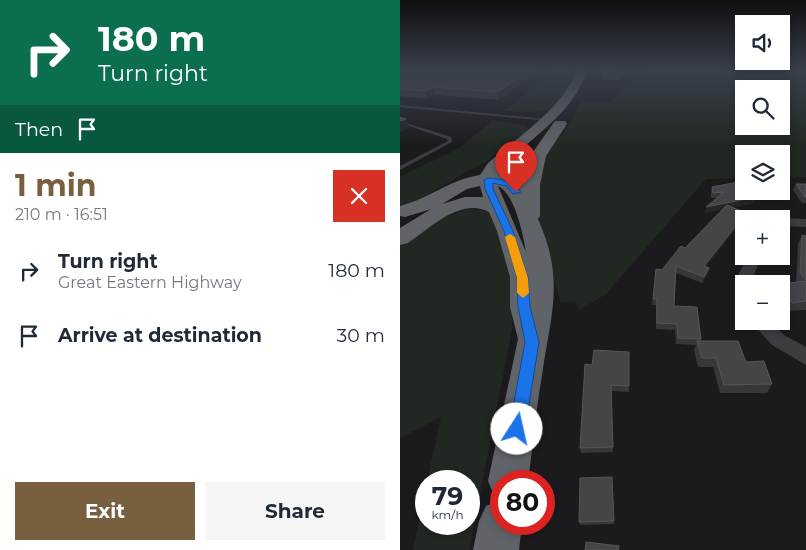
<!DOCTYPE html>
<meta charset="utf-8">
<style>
:root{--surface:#fff;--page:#f6f6f7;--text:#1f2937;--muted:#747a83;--accent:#785f40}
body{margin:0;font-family:Montserrat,sans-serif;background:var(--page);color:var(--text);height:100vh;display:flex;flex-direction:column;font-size:19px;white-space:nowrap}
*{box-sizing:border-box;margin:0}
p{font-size:16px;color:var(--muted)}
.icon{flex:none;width:28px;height:28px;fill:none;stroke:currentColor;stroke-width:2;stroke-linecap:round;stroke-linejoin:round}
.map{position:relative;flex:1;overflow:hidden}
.details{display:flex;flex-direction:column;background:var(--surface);width:400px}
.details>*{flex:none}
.hud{background:#0b6e4f;color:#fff;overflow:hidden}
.buttons{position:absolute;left:335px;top:15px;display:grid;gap:10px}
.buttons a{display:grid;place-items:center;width:55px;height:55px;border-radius:0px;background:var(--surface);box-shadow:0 2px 8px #0003;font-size:25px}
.speed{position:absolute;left:15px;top:470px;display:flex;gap:10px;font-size:25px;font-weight:700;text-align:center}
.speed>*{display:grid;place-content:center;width:65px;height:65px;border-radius:50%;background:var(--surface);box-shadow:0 2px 8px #0003;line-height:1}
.speed small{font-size:12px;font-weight:400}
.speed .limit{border:8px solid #d22;background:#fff;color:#111}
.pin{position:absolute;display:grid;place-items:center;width:42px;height:42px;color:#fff;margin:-51px -21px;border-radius:50% 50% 50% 0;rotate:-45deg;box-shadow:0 0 5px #0007}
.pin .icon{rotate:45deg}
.me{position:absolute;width:55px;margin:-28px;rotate:10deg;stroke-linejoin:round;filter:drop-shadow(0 0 4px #0008)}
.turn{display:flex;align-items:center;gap:18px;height:105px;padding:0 15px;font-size:22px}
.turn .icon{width:65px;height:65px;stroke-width:2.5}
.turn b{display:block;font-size:35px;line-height:42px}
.then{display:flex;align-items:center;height:48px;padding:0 15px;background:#0003;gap:10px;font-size:19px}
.round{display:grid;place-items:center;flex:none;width:52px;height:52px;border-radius:0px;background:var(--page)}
.summary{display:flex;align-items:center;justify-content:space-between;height:85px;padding:0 15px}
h1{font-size:30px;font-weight:700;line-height:38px;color:var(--accent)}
.cta{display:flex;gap:10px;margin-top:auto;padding:10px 15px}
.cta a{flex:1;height:58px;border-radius:0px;background:var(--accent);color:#fff;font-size:20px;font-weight:700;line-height:58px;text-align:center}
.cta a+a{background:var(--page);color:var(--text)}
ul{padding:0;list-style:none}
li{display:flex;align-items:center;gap:15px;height:65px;padding:0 15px}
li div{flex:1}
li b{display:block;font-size:19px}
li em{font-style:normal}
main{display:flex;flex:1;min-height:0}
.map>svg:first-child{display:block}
</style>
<main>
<section class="details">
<div class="hud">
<div class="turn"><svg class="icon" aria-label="right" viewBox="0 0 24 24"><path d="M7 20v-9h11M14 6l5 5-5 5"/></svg><div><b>180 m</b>Turn right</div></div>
<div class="then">Then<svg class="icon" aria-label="arrive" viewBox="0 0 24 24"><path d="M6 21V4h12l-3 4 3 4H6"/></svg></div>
</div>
<div class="summary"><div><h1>1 min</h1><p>210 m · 16:51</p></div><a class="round" style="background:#d93025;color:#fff"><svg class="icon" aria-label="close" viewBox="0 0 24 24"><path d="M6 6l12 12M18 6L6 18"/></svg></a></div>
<ul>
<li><svg class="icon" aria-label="right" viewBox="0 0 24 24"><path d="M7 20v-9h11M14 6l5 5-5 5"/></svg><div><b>Turn right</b><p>Great Eastern Highway</p></div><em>180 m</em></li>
<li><svg class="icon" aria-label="arrive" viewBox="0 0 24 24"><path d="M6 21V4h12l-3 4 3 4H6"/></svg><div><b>Arrive at destination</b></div><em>30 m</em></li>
</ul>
<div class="cta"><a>Exit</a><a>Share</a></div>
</section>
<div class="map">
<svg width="406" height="550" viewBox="0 0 406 550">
<rect width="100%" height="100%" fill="#1b1b1d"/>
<path fill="#212821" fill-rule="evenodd" d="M155,70H175C160,115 146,114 103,111C120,97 139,86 155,70Z
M248,70H398L406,76V177H381V154H344V178L306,179L206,294L179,310L175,301L161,303C150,265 123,191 145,156C151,145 161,137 168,126C173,119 177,110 181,102L208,103ZM344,89H381V126H344Z
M93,120L126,125L129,129L127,133L88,160L0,210V177L59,148Z
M67,209L83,210L95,215L111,269L112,330L69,550H13L26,487V524H69V481H27L41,417L0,438V246L40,219Z"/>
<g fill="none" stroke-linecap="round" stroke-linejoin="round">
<path fill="#3c3d41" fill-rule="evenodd" d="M0,105L148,119L150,120L148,121L0,107Z
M0,121L51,137L52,142L0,170V166L48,141L47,139L0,123Z"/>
<path fill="#3c3d41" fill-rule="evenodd" d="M381,218L406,219V227L381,226V219H379Z
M348,256H362L352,279V284H344V289L339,288L336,279Z
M350,321H370L384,335L406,347V365L372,345Z"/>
<path fill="#606469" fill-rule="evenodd" d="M177,70H187C175,110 141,129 114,157C108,163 101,167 98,174L115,180L122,187L130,156L155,121H165L167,124L146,156L140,185V216L138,219C165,280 151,313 142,375C136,410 133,446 128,481H101V498L94,495L88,481L118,339L110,307V277L97,231L89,212C61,197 30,228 8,243L0,245V228L31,209L5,217L0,216V206C28,199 51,179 80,175L88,163C119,136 162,109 177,70ZM80,186L83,197H65L42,204L67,189ZM98,186C115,194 123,234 126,252Z
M101,500V524H122L119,550H73L79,521L86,506Z"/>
</g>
<path fill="#37373b" d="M0,70H141L99,100L36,95L27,99L0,96Z
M202,70H220V80H202Z
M396,184H406V203H402L393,190Z
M312,187L363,192L361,198H356L354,203L332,207L306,267L309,268L308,274L302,283L276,273L274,306L301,339V341L346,362L372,384L367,393H320L313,367H298L294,350L296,345L276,344L275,330L256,329V305H252L256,269L262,270L285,248L323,209L305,213L317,198H311V193Z
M402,235L406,236V310L388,311L381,301V284L396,282L398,244Z
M185,364L229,386V392L211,391L213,452L181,453L180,448Z
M214,521V524L180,525L179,522Z"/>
<path fill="#262629" d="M131,70H141L99,100L97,92Z
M33,87L36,95L27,99L25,91Z
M6,119L9,128L0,132V121Z
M356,197L354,203L305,213L306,207Z
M346,213L344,219L302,272L304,266Z
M309,268L308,274L302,283L304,277Z"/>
<path fill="#444548" stroke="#54565a" d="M0,70H131L97,92L33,87L25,91L0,89Z
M202,70H220V77H202Z
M0,117L6,119L0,121Z
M344,181V191H362L363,192H350L356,197L306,207L324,192L313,193L312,187Z
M396,184H406V197H405Z
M327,205L346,213L304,266L309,268L304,277L276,266L274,306L297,307L301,339L278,338L277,324L257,323V299H253L256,269L262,270L281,246L285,248Z
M402,235L406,236V280L400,273Z
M406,281V301L392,303L381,286V284H380Z
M297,341H338L346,362L364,361L372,384L324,385L316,358H302Z
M194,350L229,352V386L211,385L213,447L180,448L185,364L192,365Z
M212,477L214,521L179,522L180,478Z
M186,542L219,546L218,550H185Z"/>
<linearGradient id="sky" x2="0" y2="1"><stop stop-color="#0f0f10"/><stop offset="0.48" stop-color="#393f4c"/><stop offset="1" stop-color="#393f4c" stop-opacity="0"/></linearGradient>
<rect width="406" height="147" fill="url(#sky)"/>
<path fill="#1a73e8" stroke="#114b97" d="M88,178C103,179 111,181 121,192L113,194L106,186L93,183V189L113,231L128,278L130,307L139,342L125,429L123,435L117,437L111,435L109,429L125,342L118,307L117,278L104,231L85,189L84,180Z"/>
<path fill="#f59e0b" d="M110,234L115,237L128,278L129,293L123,298L117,293V278L105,237Z"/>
</svg>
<div class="buttons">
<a><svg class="icon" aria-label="sound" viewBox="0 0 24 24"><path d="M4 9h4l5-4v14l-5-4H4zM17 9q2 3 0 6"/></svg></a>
<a><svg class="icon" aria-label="search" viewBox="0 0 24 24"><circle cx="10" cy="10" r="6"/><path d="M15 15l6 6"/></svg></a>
<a><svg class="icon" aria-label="layers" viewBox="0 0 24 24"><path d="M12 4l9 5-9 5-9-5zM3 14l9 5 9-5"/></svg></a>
<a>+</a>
<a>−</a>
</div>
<div class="speed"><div>79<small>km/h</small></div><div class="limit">80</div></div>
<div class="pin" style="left:116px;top:192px;background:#d93025"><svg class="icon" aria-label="arrive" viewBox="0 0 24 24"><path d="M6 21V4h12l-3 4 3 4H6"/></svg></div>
<svg class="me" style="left:117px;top:429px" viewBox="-20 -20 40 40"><circle r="19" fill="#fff"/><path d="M0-13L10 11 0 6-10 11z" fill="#1a73e8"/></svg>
</div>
</main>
